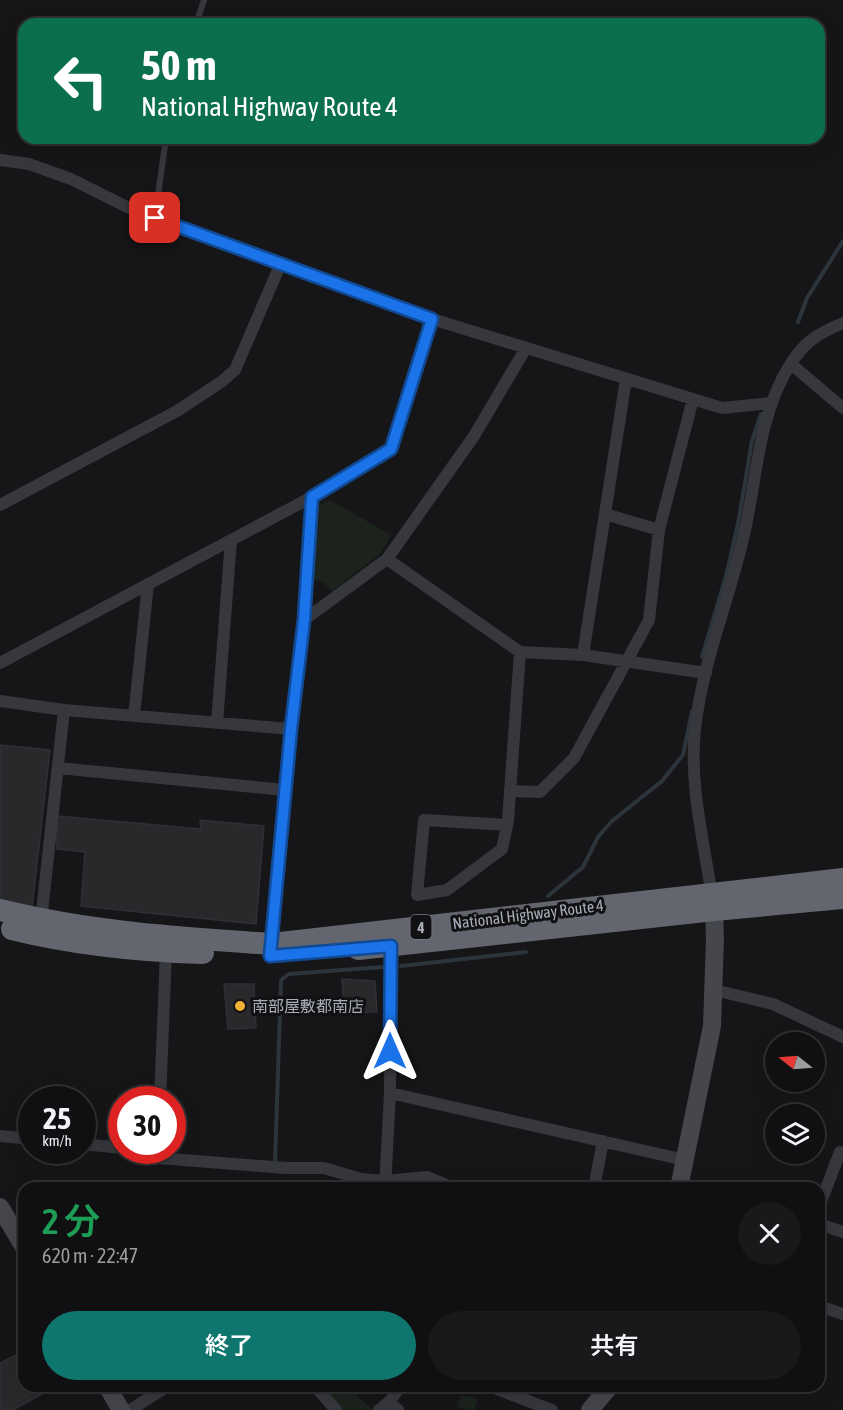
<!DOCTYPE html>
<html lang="ja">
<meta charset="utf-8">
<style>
:root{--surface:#101012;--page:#19191b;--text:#f1f3f6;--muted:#9c9d9f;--line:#303032;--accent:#0f766e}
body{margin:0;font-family:"Asap Condensed","Noto Sans JP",sans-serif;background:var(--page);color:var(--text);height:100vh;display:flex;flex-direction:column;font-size:22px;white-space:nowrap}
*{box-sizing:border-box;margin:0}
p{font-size:20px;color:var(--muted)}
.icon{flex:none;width:33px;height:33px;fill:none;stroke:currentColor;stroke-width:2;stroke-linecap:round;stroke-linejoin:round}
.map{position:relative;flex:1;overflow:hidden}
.panel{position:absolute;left:18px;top:1182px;width:807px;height:210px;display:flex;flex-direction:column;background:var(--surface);border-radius:18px;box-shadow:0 6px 24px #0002,0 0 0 2px var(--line)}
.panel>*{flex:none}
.hud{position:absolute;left:18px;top:18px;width:807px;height:126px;border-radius:18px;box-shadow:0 6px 24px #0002,0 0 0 2px var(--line);background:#0b6e4f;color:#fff;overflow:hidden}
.needle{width:39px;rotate:287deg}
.controls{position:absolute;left:765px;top:1032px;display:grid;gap:12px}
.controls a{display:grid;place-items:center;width:60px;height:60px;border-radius:50%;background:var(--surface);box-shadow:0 6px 24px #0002,0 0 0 2px var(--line);font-size:30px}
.speed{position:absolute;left:18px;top:1086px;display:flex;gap:12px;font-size:30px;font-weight:700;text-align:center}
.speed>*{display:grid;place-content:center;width:78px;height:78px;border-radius:50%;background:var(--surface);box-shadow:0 6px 24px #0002,0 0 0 2px var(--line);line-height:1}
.speed small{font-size:15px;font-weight:400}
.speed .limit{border:9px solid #d22;background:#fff;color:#111}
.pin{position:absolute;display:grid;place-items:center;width:51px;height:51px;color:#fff;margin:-26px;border-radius:12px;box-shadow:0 3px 9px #0006}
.me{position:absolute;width:66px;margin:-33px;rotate:0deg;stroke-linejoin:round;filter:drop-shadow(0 0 4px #0008)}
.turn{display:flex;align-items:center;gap:21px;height:126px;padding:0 24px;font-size:27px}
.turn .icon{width:78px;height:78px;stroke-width:2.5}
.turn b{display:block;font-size:42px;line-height:51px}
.round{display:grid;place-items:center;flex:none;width:63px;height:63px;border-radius:32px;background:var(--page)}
.overview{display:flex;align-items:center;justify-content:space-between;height:102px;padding:0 24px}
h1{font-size:36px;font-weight:600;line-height:45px;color:#1e9e55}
.cta{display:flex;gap:12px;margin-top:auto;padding:12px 24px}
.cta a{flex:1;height:69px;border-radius:36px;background:var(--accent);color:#fff;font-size:24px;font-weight:600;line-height:69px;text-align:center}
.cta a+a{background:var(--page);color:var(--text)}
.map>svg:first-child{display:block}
</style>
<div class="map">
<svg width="843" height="1410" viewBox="0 0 843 1410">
<rect width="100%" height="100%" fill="#161618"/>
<path fill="#1c231d" d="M330,500L391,535L380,554L332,591L322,581L311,580L316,507Z
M321,1386H348L372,1410H342Z
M461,1395L478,1399L474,1410L457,1407Z"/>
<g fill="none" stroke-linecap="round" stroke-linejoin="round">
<path stroke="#2c353c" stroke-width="4" d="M798,322L807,298L843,241
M702,657L726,576L738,524L752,441L761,414
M548,896L583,867L598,837L612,821L662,781L683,755L692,711
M401,966L526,952
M275,1163L281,980L289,974L383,967"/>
</g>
<path fill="#29292c" stroke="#303034" stroke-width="1.5" d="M0,745L50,750L32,907L0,900Z
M57,816L201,829L200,820L264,826L256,924L81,906L85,852L57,849Z
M342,979L375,981L377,1012L344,1013Z
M224,984H254L256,1028L228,1029Z
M24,1351V1386H56L13,1410L0,1409V1363Z"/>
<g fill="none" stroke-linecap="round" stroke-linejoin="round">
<path stroke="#37383d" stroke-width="6" d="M196,24L204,0
M155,217L166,138"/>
<path stroke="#37383d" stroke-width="12" d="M0,160L29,164L71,179L127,207L432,319L722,408L771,403
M791,364L843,408
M0,505L177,411L221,382L235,370L281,263
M605,514L659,530
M387,559L520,652L583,655L706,673
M304,620L387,559L474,436L526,348
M583,655L626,379
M0,663L312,497L391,449L432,319
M0,701L64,710L291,729
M134,716L148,584
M217,723L231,540
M58,768L286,790
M510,791L540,792L574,758L649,620L659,530L693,399
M507,825L424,820L417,895L447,890L502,849L508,821L520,652
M712,897C704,842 689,785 695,729C702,666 727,605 742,543C757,484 756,422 788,368C803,343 816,334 843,323
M41,921L64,710
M271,956L291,729L304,620L312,497
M714,990L773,1004L843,1037
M390,1093L685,1160
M160,1100L166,952
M0,1136L32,1139
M82,1144L122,1148
M142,1150L158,1152V1150
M158,1152V1158L286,1168H324L361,1179L385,1181L427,1177L454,1188
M385,1188L390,1093L391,946
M594,1188L603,1141
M819,1207L840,1152L843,1153
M819,1224L843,1232
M819,1306L843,1314
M315,1386L336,1410
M489,1386L552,1410
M389,1402L398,1410
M130,1410L168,1386
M379,1410L389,1402L401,1386"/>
<path stroke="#45474d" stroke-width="18" d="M679,1188L712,1026L715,939L714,910
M0,1207L24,1247
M107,1386L121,1410
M590,1410L610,1386"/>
<path stroke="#63666e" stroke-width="22" d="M0,910C88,932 181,938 272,944L843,879
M12,929C72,944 141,951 203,953
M358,949L714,910L843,898"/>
</g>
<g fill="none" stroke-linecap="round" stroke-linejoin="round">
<g stroke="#114b97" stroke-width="15">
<path id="route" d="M155,218L432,319L391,449L312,497L304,620L291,729L270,956L391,946L390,1051"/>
</g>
<use href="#route" stroke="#1a73e8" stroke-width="10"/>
</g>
<circle fill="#f2b134" stroke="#111113" stroke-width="2" cx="240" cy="1006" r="6"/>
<g text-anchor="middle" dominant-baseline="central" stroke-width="6" stroke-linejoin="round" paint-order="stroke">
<rect fill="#111113" stroke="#7b7e86" stroke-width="1.5" x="410.5" y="915" width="21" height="24" rx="4.5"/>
<g font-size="15" font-weight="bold" fill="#a8adb8">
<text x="421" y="927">4</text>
</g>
<g font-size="16" fill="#a8adb8" stroke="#111113">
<text transform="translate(528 914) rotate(-7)">National Highway Route 4</text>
</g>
<g font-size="16" fill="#a8adb8" stroke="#111113" text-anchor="start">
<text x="252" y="1006">南部屋敷都南店</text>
</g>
</g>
</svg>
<div class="controls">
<a><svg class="needle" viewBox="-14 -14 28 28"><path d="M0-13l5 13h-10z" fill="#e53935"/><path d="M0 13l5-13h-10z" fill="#9c9d9f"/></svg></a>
<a><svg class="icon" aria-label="layers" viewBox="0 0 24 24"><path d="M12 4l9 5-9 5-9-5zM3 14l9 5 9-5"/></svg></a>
</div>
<div class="speed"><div>25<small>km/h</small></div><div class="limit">30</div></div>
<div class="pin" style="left:155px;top:218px;background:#d93025"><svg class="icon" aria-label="arrive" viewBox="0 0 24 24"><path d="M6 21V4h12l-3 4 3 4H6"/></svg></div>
<svg class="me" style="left:390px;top:1051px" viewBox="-20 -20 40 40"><path d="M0-17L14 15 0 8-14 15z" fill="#1a73e8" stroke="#fff" stroke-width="4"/></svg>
<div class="hud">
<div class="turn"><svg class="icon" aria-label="left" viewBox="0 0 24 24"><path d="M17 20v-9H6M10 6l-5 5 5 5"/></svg><div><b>50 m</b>National Highway Route 4</div></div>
</div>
<section class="panel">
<div class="overview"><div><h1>2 分</h1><p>620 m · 22:47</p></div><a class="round"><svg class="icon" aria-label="close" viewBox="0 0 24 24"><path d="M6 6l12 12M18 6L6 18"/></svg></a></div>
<div class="cta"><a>終了</a><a>共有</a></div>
</section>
</div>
